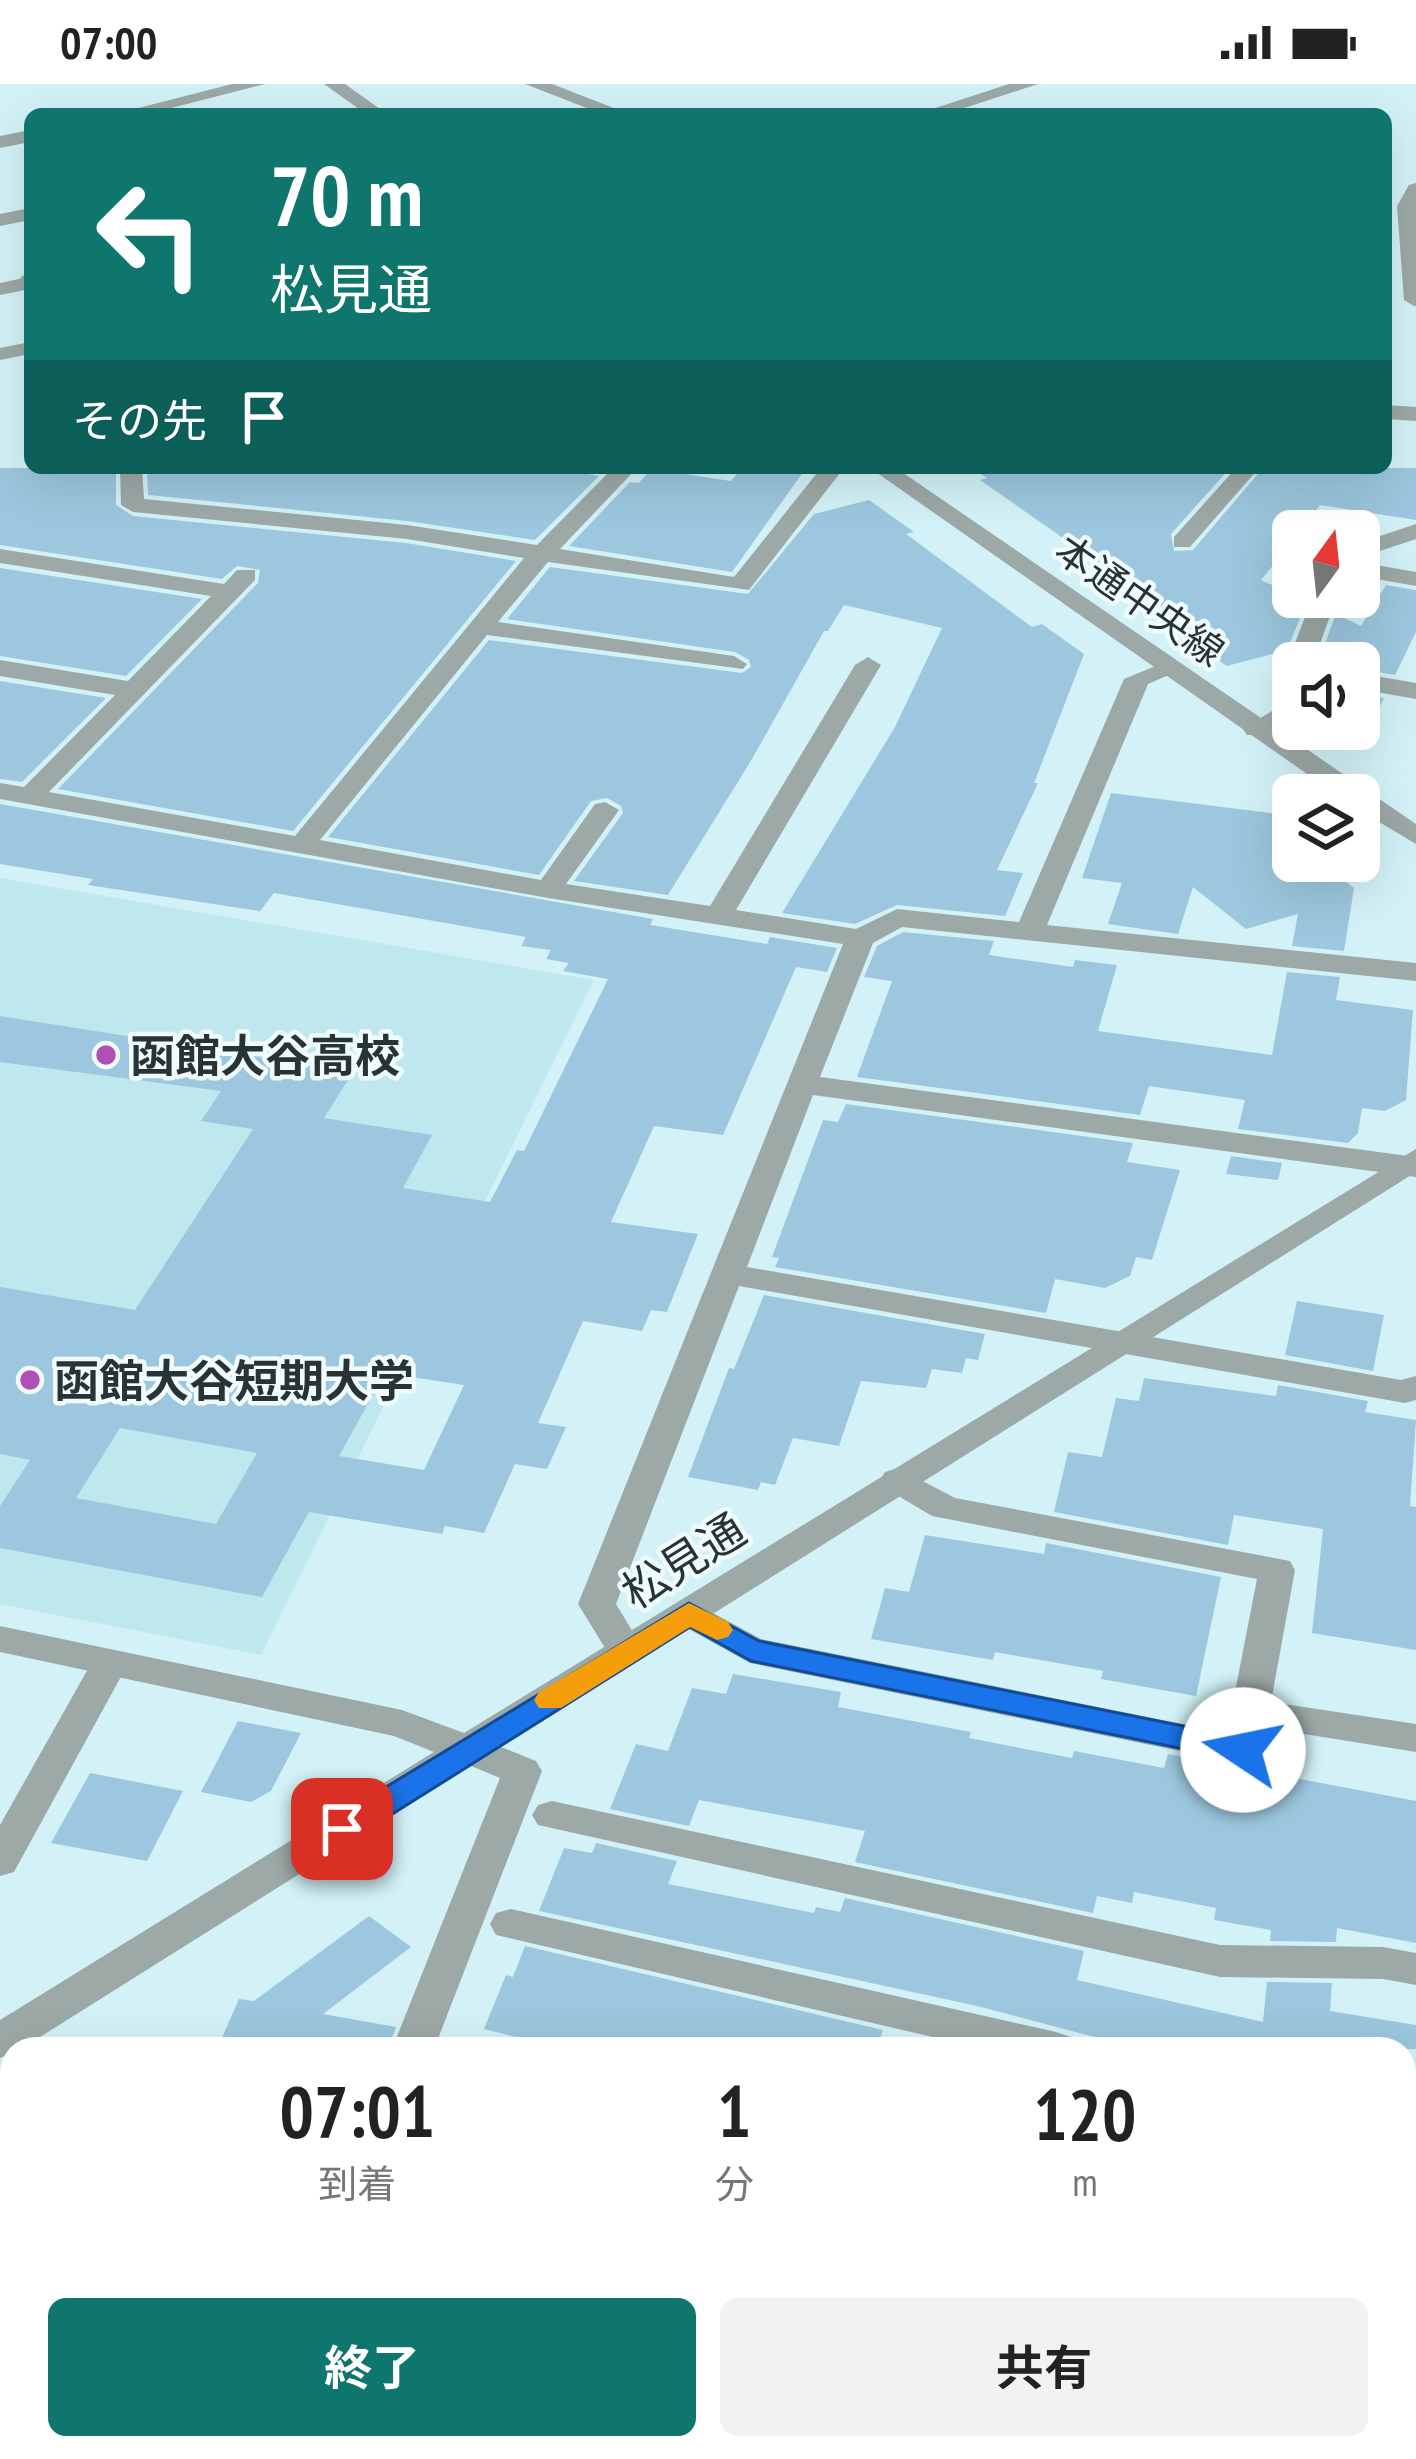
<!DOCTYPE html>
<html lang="ja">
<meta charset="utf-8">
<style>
:root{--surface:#fff;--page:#f2f2f2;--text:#222;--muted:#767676;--accent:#0f766e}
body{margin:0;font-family:"PT Sans Narrow","Noto Sans JP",sans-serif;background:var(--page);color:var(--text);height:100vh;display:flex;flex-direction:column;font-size:45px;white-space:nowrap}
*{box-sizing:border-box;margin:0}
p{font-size:39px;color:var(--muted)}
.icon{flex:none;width:66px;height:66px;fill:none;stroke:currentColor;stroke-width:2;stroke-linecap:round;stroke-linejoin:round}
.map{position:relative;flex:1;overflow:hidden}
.side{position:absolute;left:0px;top:1953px;width:1416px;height:423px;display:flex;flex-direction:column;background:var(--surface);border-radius:36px 36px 0 0;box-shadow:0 12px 48px #0002}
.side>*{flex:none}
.top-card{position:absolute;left:24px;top:24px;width:1368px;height:366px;border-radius:18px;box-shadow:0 12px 48px #0002;background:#0f766e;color:#fff;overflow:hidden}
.needle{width:78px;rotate:15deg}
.tools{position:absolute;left:1272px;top:426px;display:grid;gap:24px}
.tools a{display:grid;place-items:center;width:108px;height:108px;border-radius:18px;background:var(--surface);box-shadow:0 12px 48px #0002;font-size:60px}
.pin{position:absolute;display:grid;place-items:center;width:102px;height:102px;color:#fff;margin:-51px;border-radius:24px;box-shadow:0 6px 18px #0006}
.me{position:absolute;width:132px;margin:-66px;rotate:281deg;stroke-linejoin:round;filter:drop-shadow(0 0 9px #0008)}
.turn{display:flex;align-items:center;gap:42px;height:252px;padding:0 48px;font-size:54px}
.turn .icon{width:156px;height:156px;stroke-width:2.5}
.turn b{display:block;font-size:84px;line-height:102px}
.then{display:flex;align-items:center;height:114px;padding:0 48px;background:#0003;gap:24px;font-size:45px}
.eta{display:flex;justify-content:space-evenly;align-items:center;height:204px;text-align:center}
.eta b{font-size:72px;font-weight:700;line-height:84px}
.cta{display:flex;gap:24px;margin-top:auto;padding:24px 48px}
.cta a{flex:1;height:138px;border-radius:18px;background:var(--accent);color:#fff;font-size:48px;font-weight:700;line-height:138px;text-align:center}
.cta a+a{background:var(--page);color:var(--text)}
.status{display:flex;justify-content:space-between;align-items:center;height:84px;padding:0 60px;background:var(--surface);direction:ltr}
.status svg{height:33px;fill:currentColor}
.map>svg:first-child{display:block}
</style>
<div class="status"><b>07:00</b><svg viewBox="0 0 49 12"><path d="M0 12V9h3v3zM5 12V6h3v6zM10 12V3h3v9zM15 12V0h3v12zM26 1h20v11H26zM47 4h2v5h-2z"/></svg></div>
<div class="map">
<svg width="1416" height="2375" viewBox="0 0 1416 2375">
<rect width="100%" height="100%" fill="#d3f2f7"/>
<path fill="#bfe8ee" d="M0,794L594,896L261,1571L0,1520Z"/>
<path fill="#9cc7de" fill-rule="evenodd" d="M0,384H116V421L133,432L406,459L516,477L293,747L58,705L258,499L260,486L237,482L222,495L0,461Z
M147,384H553L599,392L535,456L407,437L148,411Z
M742,384H806L732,488L569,462L630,398L639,399L651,385L731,397Z
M972,384H1230L1171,450L1174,467L1193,466L1263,384H1416V436L1320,421L1300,447H1293V457L1261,496L1307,517L1287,566L1227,582L1172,544L1186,540L980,396L987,394Z
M869,416L914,448L906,450L1032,543L1042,540L1084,570L1034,699H1038L997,786L1023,789L1005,832L897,821L855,840L782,829L895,643L942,544L844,521L828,547H824L752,675L668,811L574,797L623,729L621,722L607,714L591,717L539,791L328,753L489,556L742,589L751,583L749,576L735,568L507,535L550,483L748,510L814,430Z
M0,484L202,515L126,592L0,572Z
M1386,501L1416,506V548L1395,591L1359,585V568L1324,562L1336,530L1361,542Z
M0,597L106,614L22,698L0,695Z
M1359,610L1384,614L1359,664Z
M1111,709L1293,732V777H1319L1354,804L1344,867L1292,862L1298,830L1246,845L1193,803L1178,850L1108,840L1122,799L1082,794Z
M0,720L653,835L650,841L767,860L770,853L837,864L827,888L796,883L723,1051L654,1042L611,1138L698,1150L667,1228L651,1226L642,1247L583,1237L538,1339L566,1343L547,1385L515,1380L484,1449L445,1442L442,1450L309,1428L262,1513L0,1464V1422L30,1376L0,1370V1203L135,1226L253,1045L201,1037L221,1007L0,978V932L353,988L324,1034L432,1051L403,1104L490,1118L517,1066L524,1067L608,895L563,887L569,879L546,875L551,866L521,862L526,853L274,809L260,827L88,801L93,795L0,780ZM385,1289L464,1301L424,1386L339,1372ZM120,1344L257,1369L216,1440L76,1414Z
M903,848L994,857L989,871L1073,883L1075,876L1117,881L1098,947L1272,971L1287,888L1340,893L1336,916L1413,926L1406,1016L1385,1027L1362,1024L1358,1049L1348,1059L1238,1045L1245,1016L1149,1002L1140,1031L857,993L892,897L864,893L877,862Z
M846,1020L1133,1059L1127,1078L1180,1086L1152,1176L1136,1173L1130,1192L1105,1204L1055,1195L1046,1229L775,1183L779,1174L772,1173L823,1036L838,1038Z
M1231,1072L1282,1079L1278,1096L1226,1090Z
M764,1211L985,1250L978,1276L966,1274L962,1289L932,1285L926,1304L861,1297L839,1362L793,1354L775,1401L761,1398L758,1406L688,1393L729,1284L734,1285Z
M1297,1217L1384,1231L1373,1287L1285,1271Z
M1144,1294L1276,1312L1278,1301L1368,1317L1365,1328L1416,1336L1410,1422L1416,1423V1566L1312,1549L1323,1445L1234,1431L1228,1461L1054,1428L1068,1368L1102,1373L1116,1314L1139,1317Z
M925,1451L1044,1470L1046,1459L1221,1493L1196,1612L1101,1595L1103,1587L995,1568L993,1576L871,1555L885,1504L909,1508Z
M733,1590L841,1608L838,1623L971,1648L969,1654L1072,1674L1074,1667L1164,1684L1168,1670L1416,1717V1859L1337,1844L1336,1858L1270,1857L1271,1846L1214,1836L1216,1824L1134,1808L1132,1819L1097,1812L1093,1829L855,1778L865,1747L699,1716L689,1742L610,1725L636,1660L668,1667L692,1604L726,1610Z
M238,1637L301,1649L271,1707L251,1718L201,1708Z
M90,1689L183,1707L147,1777L51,1759Z
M596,1759L677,1777L668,1800L814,1829L816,1823L840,1828L845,1814L1084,1867L1077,1896L1263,1938L1267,1898L1332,1899L1330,1927L1416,1941V1965H1140L977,1922L539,1827L564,1764L592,1769Z
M369,1832L411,1863L323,1930L396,1943L388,1965H217L239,1915L254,1917Z
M525,1862L883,1946L877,1965H565L484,1945L506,1891L513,1893Z"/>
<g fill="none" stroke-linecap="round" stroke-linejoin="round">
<path fill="#9da9a7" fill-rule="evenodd" d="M525,0H552L629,30H602Z
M1009,0H1038L946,30H917Z
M1416,99V222H1414L1404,216L1397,122L1409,101Z
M30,124V136L0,142V130Z
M30,186V205L0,211V199L19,195Z
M30,258V270L0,276V264Z
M1386,321L1416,323V337L1386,335Z
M120,384H142L144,415L407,441L537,461L613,384H637L560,465L734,493L821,384H844L749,506L548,478L498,538L734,572L747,580L743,585L487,551L320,756L541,796L595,720L605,718L619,726L566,800L710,822L855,581L868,573L881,581L736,826L856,845L897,825L1019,838L1124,595L1163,579H1181L1185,584L1148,600L1047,841L1416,879V897L902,843L873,859L820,993L1416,1073V1093L813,1011L747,1183L1401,1296L1416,1292V1316L1405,1319L739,1202L616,1520L645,1568L639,1577L626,1581L613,1577L578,1520L843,860L548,814L0,715V699L24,703L115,611L0,592V576L128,597L211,512L0,479V465L224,500L237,486H255V496L49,708L295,752L524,474L407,455L133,428L121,421Z
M1236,384H1259L1190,463H1174V453Z
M1416,440V455L1359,474V459Z
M1359,478L1416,488V502L1359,492Z
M1313,513H1337L1313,579H1293L1291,584L1287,579Z
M1359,589L1416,599V615L1359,605Z
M1293,593V637L1265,651H1247L1243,645L1272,627L1280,601Z
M898,1384L955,1414L1290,1477L1295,1486L1271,1618L1416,1640V1668L1267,1644L1257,1676L1243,1680L750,1579L676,1538L670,1529L676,1520L689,1516L761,1555L1227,1649L1257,1495L932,1432L885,1404L880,1396L885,1388Z
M110,1565L123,1569L129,1578L14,1788L0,1792V1741L97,1569Z
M552,1717L1220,1861L1383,1863L1416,1869V1901L1383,1895L1220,1893L538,1741L532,1731L538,1721Z
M511,1825L1056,1948L1071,1953L1077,1965H984L496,1851L490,1840L496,1829Z
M1404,2121L1416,2123V2159L1404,2157Z
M856,2364H941L946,2375H861Z
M1333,2364H1381L1380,2375H1332Z"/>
<path fill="#9da9a7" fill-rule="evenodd" d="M232,0H265L148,30H115Z
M324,0H345L387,30H366Z
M30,46V58L0,64V52Z
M870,384H896L1416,740V760L1359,726V711H1337Z
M1416,1065V1088L501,1663L536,1677L542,1687L434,1965H392L500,1694L471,1682L21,1965L0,1974V1936L434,1668L394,1652L0,1568V1542L402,1626L464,1649Z
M232,2364H280L275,2375H227Z"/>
</g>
<path fill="#1a73e8" stroke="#114b97" stroke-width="3" d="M689,1519L759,1557L1243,1654L1255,1657L1259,1666L1255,1674L1243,1677L751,1577L690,1543L354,1754H330L325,1745L330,1737Z"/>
<path fill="#f59e0b" d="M689,1519L728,1538L733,1546L728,1553L717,1556L690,1543L561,1624H539L534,1616L539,1608Z"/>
<g fill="#b14fb6" stroke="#effbfd" stroke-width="4.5">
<circle cx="106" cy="971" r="12"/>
<circle cx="30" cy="1296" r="12"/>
</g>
<g text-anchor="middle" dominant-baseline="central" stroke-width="9" stroke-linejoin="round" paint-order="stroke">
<g font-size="39" fill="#273335" stroke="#effbfd">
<text transform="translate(1140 516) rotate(35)">本通中央線</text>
</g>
<g font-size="45" font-weight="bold" fill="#273335" stroke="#effbfd" text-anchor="start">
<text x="130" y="971">函館大谷高校</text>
<text x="54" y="1296">函館大谷短期大学</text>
</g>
<g font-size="45" fill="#273335" stroke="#effbfd">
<text transform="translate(683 1476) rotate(-32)">松見通</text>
</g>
</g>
</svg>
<div class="tools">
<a><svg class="needle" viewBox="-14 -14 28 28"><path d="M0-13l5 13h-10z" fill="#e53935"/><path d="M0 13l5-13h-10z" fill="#767676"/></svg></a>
<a><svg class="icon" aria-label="sound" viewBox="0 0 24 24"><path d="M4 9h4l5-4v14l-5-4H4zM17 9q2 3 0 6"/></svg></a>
<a><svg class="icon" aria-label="layers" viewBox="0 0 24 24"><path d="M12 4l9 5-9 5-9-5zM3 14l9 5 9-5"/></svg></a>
</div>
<div class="pin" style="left:342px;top:1745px;background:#d93025"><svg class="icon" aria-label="arrive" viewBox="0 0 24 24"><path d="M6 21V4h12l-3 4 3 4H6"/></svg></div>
<svg class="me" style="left:1243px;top:1666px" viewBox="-20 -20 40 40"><circle r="19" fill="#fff"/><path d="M0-13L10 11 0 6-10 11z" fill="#1a73e8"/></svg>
<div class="top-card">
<div class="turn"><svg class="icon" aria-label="left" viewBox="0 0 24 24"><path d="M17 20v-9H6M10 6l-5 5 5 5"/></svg><div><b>70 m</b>松見通</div></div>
<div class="then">その先<svg class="icon" aria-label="arrive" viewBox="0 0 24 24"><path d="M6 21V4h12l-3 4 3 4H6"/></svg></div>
</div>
<section class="side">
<div class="eta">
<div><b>07:01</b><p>到着</p></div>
<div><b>1</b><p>分</p></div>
<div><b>120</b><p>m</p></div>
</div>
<div class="cta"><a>終了</a><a>共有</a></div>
</section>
</div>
